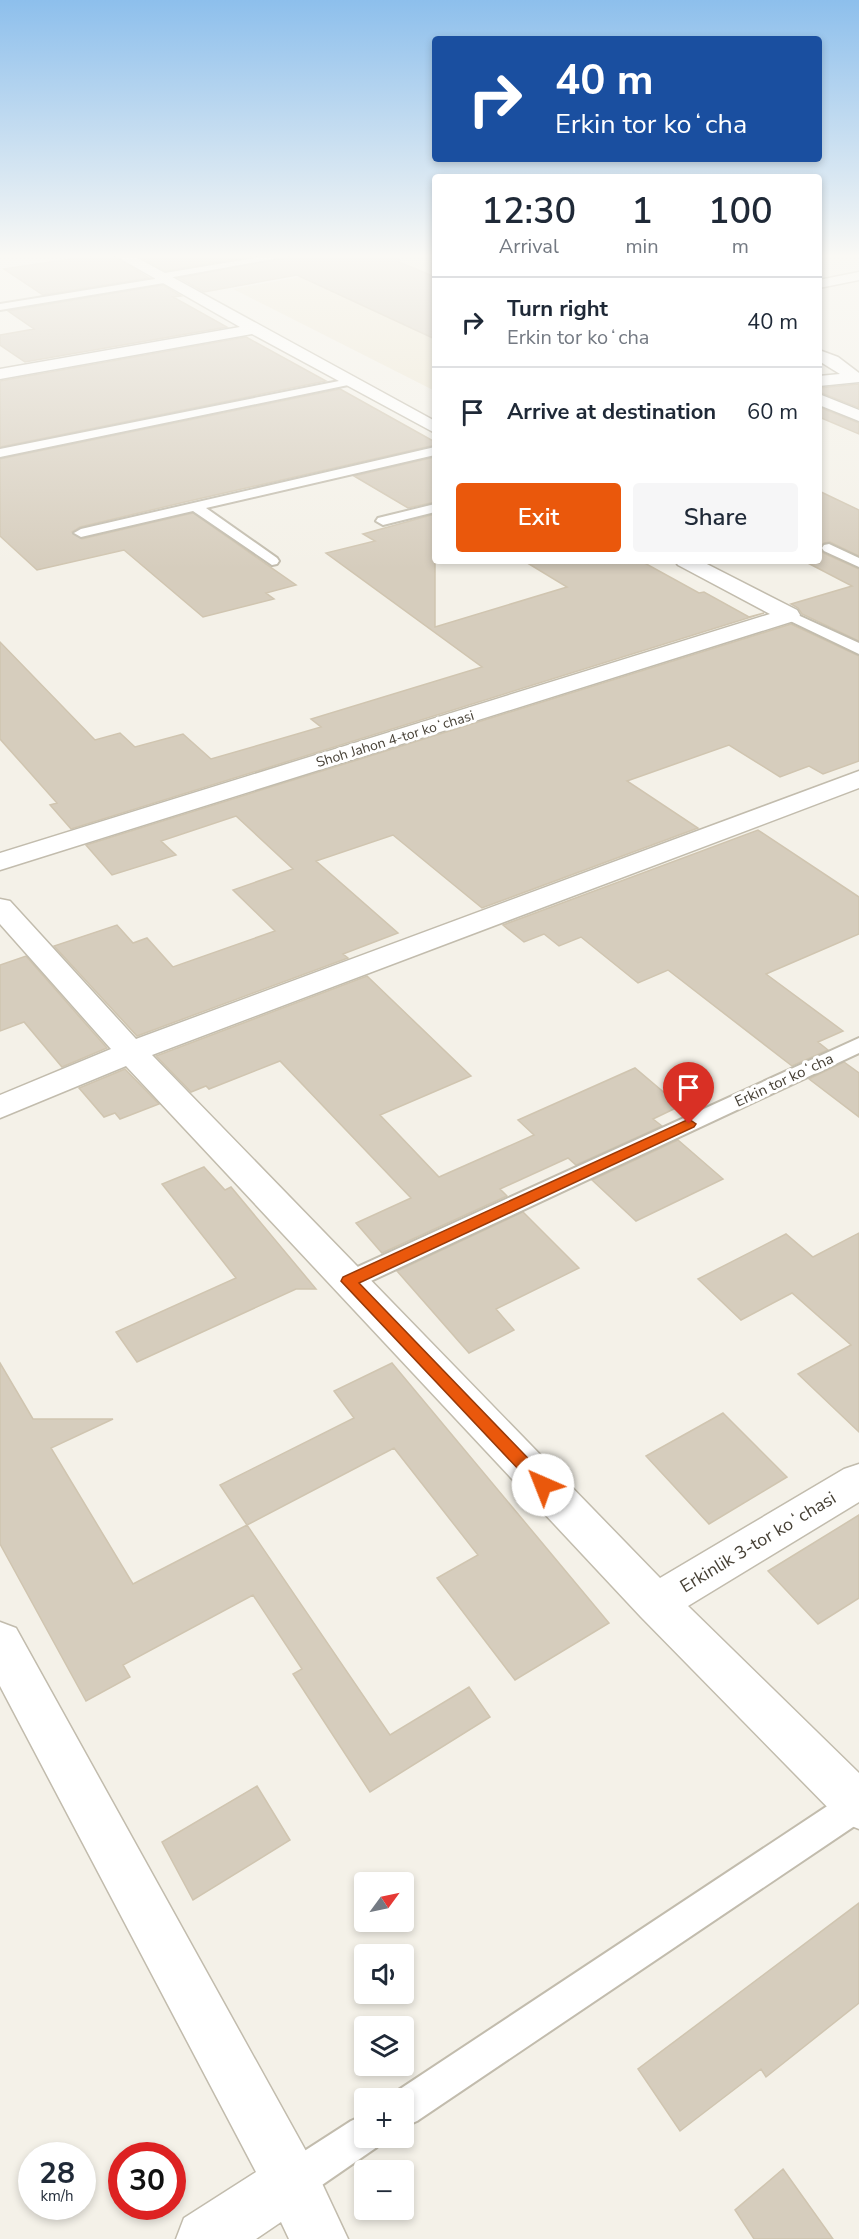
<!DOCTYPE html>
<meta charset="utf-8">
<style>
:root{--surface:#fff;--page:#f6f6f7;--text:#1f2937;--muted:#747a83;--line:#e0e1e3;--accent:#ea580c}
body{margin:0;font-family:"Nunito Sans",sans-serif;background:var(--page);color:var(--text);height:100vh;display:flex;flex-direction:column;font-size:22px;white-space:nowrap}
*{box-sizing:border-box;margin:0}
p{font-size:20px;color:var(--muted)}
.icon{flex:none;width:33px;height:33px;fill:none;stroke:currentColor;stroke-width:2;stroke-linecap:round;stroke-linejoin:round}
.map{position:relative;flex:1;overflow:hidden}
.sheet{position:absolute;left:432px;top:174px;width:390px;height:390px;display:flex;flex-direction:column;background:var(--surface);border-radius:6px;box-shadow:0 3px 9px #0003}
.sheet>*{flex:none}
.guide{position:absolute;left:432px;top:36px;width:390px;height:126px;border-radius:6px;box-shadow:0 3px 9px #0003;background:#1a4fa0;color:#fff;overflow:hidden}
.needle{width:39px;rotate:57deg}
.buttons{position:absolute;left:354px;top:1872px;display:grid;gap:12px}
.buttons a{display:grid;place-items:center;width:60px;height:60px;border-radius:6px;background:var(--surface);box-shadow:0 3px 9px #0003;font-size:30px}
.speed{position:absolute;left:18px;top:2142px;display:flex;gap:12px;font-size:30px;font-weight:700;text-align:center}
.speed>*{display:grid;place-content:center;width:78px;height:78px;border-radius:50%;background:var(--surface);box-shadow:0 3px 9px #0003;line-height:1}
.speed small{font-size:15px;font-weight:400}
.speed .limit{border:9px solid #d22;background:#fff;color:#111}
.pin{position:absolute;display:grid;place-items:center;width:51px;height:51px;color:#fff;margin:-62px -26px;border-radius:50% 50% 50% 0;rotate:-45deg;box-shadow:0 0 6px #0007}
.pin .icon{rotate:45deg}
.me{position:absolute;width:66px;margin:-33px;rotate:316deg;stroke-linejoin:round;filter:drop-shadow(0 0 4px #0008)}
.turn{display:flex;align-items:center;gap:21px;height:126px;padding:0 24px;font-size:27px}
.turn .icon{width:78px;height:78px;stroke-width:2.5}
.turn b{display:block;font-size:42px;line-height:51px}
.eta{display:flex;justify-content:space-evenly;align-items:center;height:102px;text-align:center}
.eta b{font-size:36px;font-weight:600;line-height:42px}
.button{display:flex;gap:12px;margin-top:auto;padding:12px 24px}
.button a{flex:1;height:69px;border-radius:6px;background:var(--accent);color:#fff;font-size:24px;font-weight:600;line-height:69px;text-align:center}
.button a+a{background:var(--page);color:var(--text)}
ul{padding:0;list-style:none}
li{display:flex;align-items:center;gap:18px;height:90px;padding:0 24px;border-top:2px solid var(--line)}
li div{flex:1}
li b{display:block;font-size:22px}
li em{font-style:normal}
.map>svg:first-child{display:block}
</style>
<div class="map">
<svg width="859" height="2239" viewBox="0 0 859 2239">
<rect width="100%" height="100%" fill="#f4f1e8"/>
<path fill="#ede6d2" d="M419,255H435V391L233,289Z"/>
<path fill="#d6cdbd" stroke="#d0c5b0" stroke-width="1.5" d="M97,255H112L149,278L43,295L4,269Z
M137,255H258L165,271Z
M297,255H399V262L435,277V339L297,275L204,292L179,278Z
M163,285L181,296L173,297L227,327L25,362L0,345V335L34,329L8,311Z
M246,337L326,381L0,447V381Z
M859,384V408L819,392V388Z
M340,389L435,442V445L185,502L80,527L72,532L82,539L193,513L296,585L266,593L274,599L203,617L124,550L37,570L0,536V459Z
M819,407L859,423V434L819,417Z
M435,457V502L408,508L354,476Z
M819,491L859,510V556L830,542L824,543L820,547L823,553L859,569V641L802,614L798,608L791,604L852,586L804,561H819Z
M435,514V627L567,587L524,561H641L699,593L704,592L749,617L764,613L71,829L50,805L57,803L0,739V642L95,740L120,733L135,747L183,734L211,759L321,727L311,719L482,667L326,553L375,541L363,534Z
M791,624L859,656V761L823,774L809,766L780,777L729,745L627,781L698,828L482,908L393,835L316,861L398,933L343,954L348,958L137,1036L54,946L117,925L133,943L147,938L173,967L275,931L233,890L293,869L236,816L161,841L176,855L112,875L86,845Z
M758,830L859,897V934L766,974L843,1031L818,1042L828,1050L792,1066L668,970L638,983L581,937L559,946L544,934L524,942L503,925Z
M26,956L107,1048L62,1067L24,1022L0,1031V965Z
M367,976L471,1076L380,1115L439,1177L534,1135L518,1120L635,1068L680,1106L653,1119L662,1126L576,1165L568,1158L500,1189L507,1196L382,1253L356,1223L411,1198L280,1061L209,1089L206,1086L191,1092L156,1056Z
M844,1062L859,1073V1117L809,1079Z
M125,1069L159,1104L120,1119L115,1113L104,1117L79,1088Z
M678,1140L723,1179L636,1221L592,1180Z
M204,1167L225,1190L231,1187L316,1289H296L137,1362L116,1332L236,1278L162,1184Z
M523,1212L579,1268L496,1309L514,1330L469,1353L397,1271Z
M859,1233V1432L798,1374L851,1345L792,1293L741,1320L698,1279L786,1234L813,1257Z
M0,1363L33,1419H113L51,1448L133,1584L247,1525L390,1735L469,1687L490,1717L370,1792L293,1674L302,1669L253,1595L123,1665L130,1677L86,1701L0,1544Z
M392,1363L609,1623L515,1680L437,1578L478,1555L394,1448L247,1525L220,1485L354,1418L334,1391Z
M723,1413L787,1477L709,1524L646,1456Z
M859,1515V1598L818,1624L768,1571Z
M257,1786L290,1840L193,1900L162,1842Z
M859,1903V2003L766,2077L761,2069L680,2131L638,2069Z
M783,2169L833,2239H754L735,2210Z"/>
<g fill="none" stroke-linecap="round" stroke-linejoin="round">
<g stroke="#c2bcad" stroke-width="4">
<path id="lane" d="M273,255H295L168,278L167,282L164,283L0,310V304L155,279L156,275L159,274Z
M349,379L355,382L353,384L0,457V449Z
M435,447V455L206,508L277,558L279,561L277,564L272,565L193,511L81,537L74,533L81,529Z
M435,504V512L383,525L376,521L378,518Z
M829,544L859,558V567L824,551L822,548L824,545Z
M789,611L859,643V654L784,618L782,615Z
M859,1038V1053L358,1287L349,1290L340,1287L337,1281L340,1275Z
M859,1788V1823L417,2121L404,2127V2098H389L391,2095L847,1793Z
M364,2115V2138H382L377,2147L306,2196L292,2201L278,2196L273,2182L278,2168L351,2121Z"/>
</g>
<g stroke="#c2bcad" stroke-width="3">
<path id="street" d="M114,255H132L435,421V433L252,334L0,379V369L240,327Z
M859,272V280L819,288V280Z
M819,350L838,357L859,373V382L819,386V376L840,374L819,361Z
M819,394L859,410V421L819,405Z
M675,561H701L797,610L800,615L797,620L0,870V853L770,614L678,565Z
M859,771V788L152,1055L660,1578L844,1469L859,1464V1502L688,1606L859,1773V1829L842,1822L641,1617L126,1066L0,1118V1095L111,1049L0,924V899L10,901L136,1039Z
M0,1622L16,1628L312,2162L348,2239H289L281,2222L256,2239H176L184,2218L256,2172L0,1686Z"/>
</g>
<use href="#lane" fill="#fff" fill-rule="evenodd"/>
<use href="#street" fill="#fff" fill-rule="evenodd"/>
</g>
<linearGradient id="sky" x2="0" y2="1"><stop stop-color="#8dbfec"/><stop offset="0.45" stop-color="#faf9f5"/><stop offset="1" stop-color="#faf9f5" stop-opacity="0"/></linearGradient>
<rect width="859" height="569" fill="url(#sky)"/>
<path fill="#ea580c" stroke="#983908" stroke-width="1.5" d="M689,1119L696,1124L694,1127L359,1283L549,1480L552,1485L549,1489L543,1492L537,1489L341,1281L343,1277Z"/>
<g text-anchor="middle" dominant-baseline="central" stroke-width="6" stroke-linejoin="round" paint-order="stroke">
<g font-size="14" fill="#474136" stroke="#fff">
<text transform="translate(395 739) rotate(-17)">Shoh Jahon 4-tor koʻchasi</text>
</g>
<g font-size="15" fill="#474136" stroke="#fff">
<text transform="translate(784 1080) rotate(-25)">Erkin tor koʻcha</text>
</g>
<g font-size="18" fill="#474136" stroke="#fff">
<text transform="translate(758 1542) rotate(-31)">Erkinlik 3-tor koʻchasi</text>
</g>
</g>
</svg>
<div class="buttons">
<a><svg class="needle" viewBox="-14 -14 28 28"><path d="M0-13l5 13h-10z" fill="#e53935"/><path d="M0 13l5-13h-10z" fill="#747a83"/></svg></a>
<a><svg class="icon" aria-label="sound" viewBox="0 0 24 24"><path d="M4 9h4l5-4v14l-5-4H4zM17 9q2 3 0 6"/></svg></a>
<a><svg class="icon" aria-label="layers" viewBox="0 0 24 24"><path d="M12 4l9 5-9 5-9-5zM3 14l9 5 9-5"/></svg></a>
<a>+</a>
<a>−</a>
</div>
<div class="speed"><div>28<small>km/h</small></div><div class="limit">30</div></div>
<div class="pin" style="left:689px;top:1124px;background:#d93025"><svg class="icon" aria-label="arrive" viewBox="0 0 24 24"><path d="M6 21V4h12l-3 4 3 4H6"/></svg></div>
<svg class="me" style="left:543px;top:1485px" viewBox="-20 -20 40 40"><circle r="19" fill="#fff"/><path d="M0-13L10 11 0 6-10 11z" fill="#ea580c"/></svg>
<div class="guide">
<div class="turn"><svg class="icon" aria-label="right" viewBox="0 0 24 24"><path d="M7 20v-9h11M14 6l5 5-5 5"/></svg><div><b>40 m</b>Erkin tor koʻcha</div></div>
</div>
<section class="sheet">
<div class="eta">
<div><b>12:30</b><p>Arrival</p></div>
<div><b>1</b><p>min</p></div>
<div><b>100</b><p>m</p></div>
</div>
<ul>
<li><svg class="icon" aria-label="right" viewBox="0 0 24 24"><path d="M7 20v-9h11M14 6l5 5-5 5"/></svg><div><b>Turn right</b><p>Erkin tor koʻcha</p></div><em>40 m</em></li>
<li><svg class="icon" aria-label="arrive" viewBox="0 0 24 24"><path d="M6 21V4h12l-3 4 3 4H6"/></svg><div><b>Arrive at destination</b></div><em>60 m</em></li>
</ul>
<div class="button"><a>Exit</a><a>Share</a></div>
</section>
</div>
